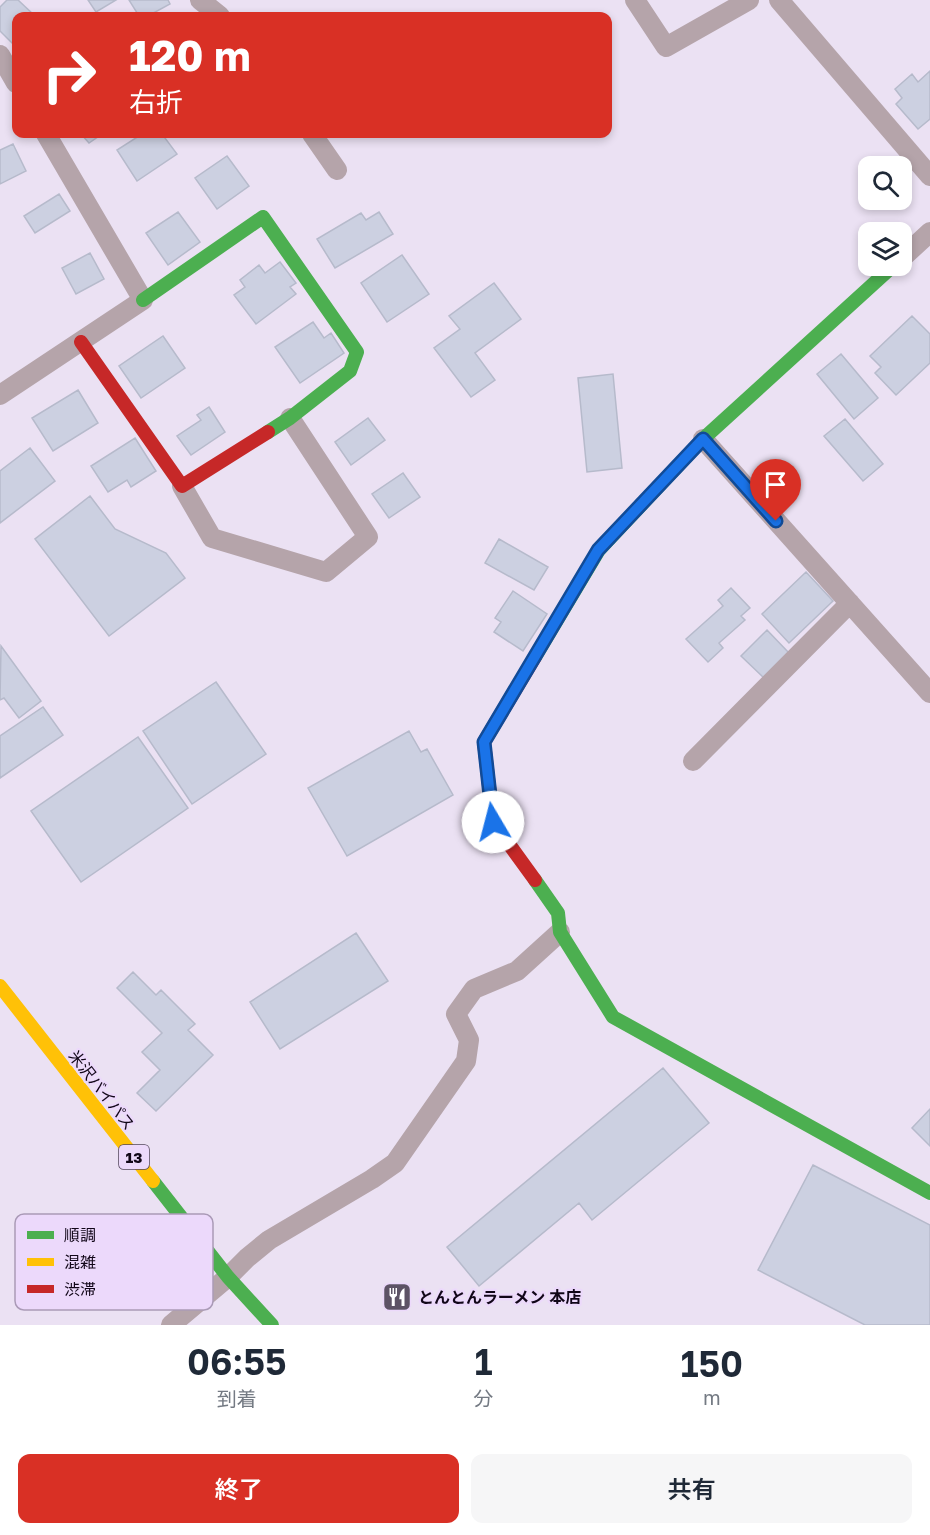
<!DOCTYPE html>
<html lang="ja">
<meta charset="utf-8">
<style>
:root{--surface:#fff;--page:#f6f6f7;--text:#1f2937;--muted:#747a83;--accent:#d93025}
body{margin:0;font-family:"Golos Text","Noto Sans JP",sans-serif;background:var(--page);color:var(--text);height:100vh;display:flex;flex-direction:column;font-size:22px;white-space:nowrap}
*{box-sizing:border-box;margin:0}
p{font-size:20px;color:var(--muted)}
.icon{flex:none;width:33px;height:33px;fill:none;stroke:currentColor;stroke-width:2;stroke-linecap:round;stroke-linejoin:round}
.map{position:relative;height:1325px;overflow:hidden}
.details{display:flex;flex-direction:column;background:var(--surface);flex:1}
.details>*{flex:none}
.guide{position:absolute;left:12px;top:12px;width:600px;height:126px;border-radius:12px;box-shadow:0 3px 9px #0003;background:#d93025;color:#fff;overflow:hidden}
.controls{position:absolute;left:858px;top:156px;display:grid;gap:12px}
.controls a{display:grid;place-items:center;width:54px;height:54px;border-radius:12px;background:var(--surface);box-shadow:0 3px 9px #0003;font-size:30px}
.pin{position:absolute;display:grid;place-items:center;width:51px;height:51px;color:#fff;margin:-62px -26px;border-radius:50% 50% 50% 0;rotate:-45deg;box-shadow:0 0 6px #0007}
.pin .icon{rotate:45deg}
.me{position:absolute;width:66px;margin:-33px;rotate:352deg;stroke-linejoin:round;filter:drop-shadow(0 0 4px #0008)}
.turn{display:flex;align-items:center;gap:21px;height:126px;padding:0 18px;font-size:27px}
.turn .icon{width:78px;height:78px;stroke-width:2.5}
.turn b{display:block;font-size:42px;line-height:51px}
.eta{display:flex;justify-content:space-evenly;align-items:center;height:102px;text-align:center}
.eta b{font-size:36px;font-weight:600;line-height:42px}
.primary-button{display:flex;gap:12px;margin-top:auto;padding:12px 18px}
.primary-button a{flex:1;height:69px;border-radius:12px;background:var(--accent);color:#fff;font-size:24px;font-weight:600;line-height:69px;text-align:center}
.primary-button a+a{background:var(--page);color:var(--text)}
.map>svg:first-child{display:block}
</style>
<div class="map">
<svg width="930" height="1325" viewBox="0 0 930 1325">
<rect width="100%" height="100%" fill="#ebe1f3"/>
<path fill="#ccd0e1" stroke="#b6bacb" stroke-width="1.5" d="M7,0H18L35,16H16V47L0,31V7Z
M88,0H116L96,12Z
M129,0H168L170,4L148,16H139Z
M930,71V119L918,129L896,104L902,98L895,89L912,74L918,82Z
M81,134H102L89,143Z
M142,134H162L177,154L137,181L117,150Z
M13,144L26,171L0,184V150Z
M227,156L249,186L217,209L195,178Z
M59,194L70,211L35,233L24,216Z
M178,212L200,242L168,265L146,233Z
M379,212L393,234L335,268L317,239L361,213L366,220Z
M90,253L104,279L76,294L62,268Z
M402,255L429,294L387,322L361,283Z
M280,262L296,283L290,287L296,294L256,324L234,295L245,287L240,280L259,265L265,273Z
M494,283L521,319L475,353L495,380L471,397L434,348L460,329L449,316Z
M912,316L930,334V363L896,395L875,373L881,367L870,356Z
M313,322L324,338L331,333L344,353L300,383L275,347Z
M163,336L185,368L141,398L119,366Z
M841,354L878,398L854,419L817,374Z
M613,374L622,468L587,472L578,378Z
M78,390L98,423L53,451L32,418Z
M209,407L225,432L191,455L177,436L201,420L197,415Z
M368,418L385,440L351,465L335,442Z
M845,419L883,464L863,481L824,436Z
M135,438L156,471L131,487L127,480L108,492L91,466Z
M30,448L55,481L0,523V471Z
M403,473L420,497L389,518L372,494Z
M90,496L115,529L166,553L185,578L109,636L35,539Z
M499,539L548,567L534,590L485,563Z
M806,572L833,601L789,643L762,614Z
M731,588L750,608L741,616L745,620L719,643L723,648L708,662L686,639L723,606L718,600Z
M513,591L547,614L523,651L494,632L501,622L495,618Z
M767,630L789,653L764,678L741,656Z
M1,646L41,701L19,718L4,698L0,700Z
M216,682L266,754L192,804L143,731Z
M43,707L63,735L0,778V736Z
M409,731L421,752L427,749L453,795L347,856L308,788Z
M138,737L188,808L81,882L31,811Z
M356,933L388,981L280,1049L250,1002Z
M133,972L156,995L161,990L195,1024L188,1030L213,1055L156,1111L137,1093L160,1070L142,1052L162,1033L117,988Z
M663,1068L709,1123L592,1220L579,1203L479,1286L447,1247Z
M930,1109V1146L912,1128Z
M813,1165L930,1225V1325H865L758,1270Z"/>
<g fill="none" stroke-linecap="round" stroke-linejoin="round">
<path stroke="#b5a4aa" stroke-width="20" d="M200,0L220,16
M635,0L666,47L749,0
M779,0L930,176
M0,55L16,83
M312,134L337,170
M902,258L930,232
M0,395L143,300L46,134
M703,439L930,693
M182,486L212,538L326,572L368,537L290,418
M693,761L850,603
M171,1325L228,1277L247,1258L269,1240L372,1179L395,1163L466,1061L469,1040L456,1014L474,989L517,971L560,932"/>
<path stroke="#4caf50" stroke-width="14" d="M143,300L263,217L357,352L350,371L290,418L268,432
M535,657L599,550L703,439L893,266
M535,880L558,913L560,932L613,1017L930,1193
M153,1181L228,1277L272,1325"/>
<path stroke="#ffc107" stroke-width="14" d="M0,986L153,1181"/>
<path stroke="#c62828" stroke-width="14" d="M81,342L182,486L268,432
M535,657L484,742L493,822L535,880"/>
</g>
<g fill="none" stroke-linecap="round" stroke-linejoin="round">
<g stroke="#114b97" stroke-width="15">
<path id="route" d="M493,822L484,742L598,550L703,439L776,521"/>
</g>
<use href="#route" stroke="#1a73e8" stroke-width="10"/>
</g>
<defs>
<g id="restaurant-square" transform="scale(1.5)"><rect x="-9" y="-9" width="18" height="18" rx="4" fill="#5d5365" stroke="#ecd9fb"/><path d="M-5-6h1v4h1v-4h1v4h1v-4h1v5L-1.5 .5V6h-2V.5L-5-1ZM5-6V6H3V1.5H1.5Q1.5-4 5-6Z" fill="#fff"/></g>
</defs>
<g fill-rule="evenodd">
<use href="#restaurant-square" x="397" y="1297"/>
</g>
<g text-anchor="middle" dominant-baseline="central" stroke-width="4.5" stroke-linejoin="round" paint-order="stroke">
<rect fill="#ecd9fb" stroke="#53455c" stroke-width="1.5" x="119" y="1145" width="30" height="24" rx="4.5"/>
<g font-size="15" font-weight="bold" fill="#110618">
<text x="134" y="1157">13</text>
</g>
<g font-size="16" fill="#110618" stroke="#ecd9fb">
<text transform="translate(102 1090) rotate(52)">米沢バイパス</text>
</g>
<g font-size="16" font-weight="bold" fill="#110618" stroke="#ecd9fb" text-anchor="start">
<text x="418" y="1297">とんとんラーメン 本店</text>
</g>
</g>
<rect x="15" y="1214" width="198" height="96" rx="9" fill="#ecd9fb" stroke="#aa9ab7" stroke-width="1.5"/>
<rect x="27" y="1231" width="27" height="8" fill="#4caf50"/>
<rect x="27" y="1258" width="27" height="8" fill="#ffc107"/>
<rect x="27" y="1285" width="27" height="8" fill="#c62828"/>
<g font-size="16" fill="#110618">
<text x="64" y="1241">順調</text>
<text x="64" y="1268">混雑</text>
<text x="64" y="1295">渋滞</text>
</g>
</svg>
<div class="controls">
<a><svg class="icon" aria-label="search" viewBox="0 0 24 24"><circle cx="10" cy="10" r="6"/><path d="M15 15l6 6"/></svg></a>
<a><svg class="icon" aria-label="layers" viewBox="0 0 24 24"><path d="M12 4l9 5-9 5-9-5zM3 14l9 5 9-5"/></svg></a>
</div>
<div class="pin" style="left:776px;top:521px;background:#d93025"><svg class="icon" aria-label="arrive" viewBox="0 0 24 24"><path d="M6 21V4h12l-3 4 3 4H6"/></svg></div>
<svg class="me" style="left:493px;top:822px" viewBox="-20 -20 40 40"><circle r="19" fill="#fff"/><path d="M0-13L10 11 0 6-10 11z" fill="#1a73e8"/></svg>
<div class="guide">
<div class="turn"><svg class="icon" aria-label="right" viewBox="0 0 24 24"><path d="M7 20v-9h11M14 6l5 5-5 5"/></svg><div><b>120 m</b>右折</div></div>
</div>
</div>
<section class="details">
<div class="eta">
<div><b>06:55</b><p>到着</p></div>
<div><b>1</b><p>分</p></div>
<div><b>150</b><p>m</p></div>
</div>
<div class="primary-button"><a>終了</a><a>共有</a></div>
</section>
